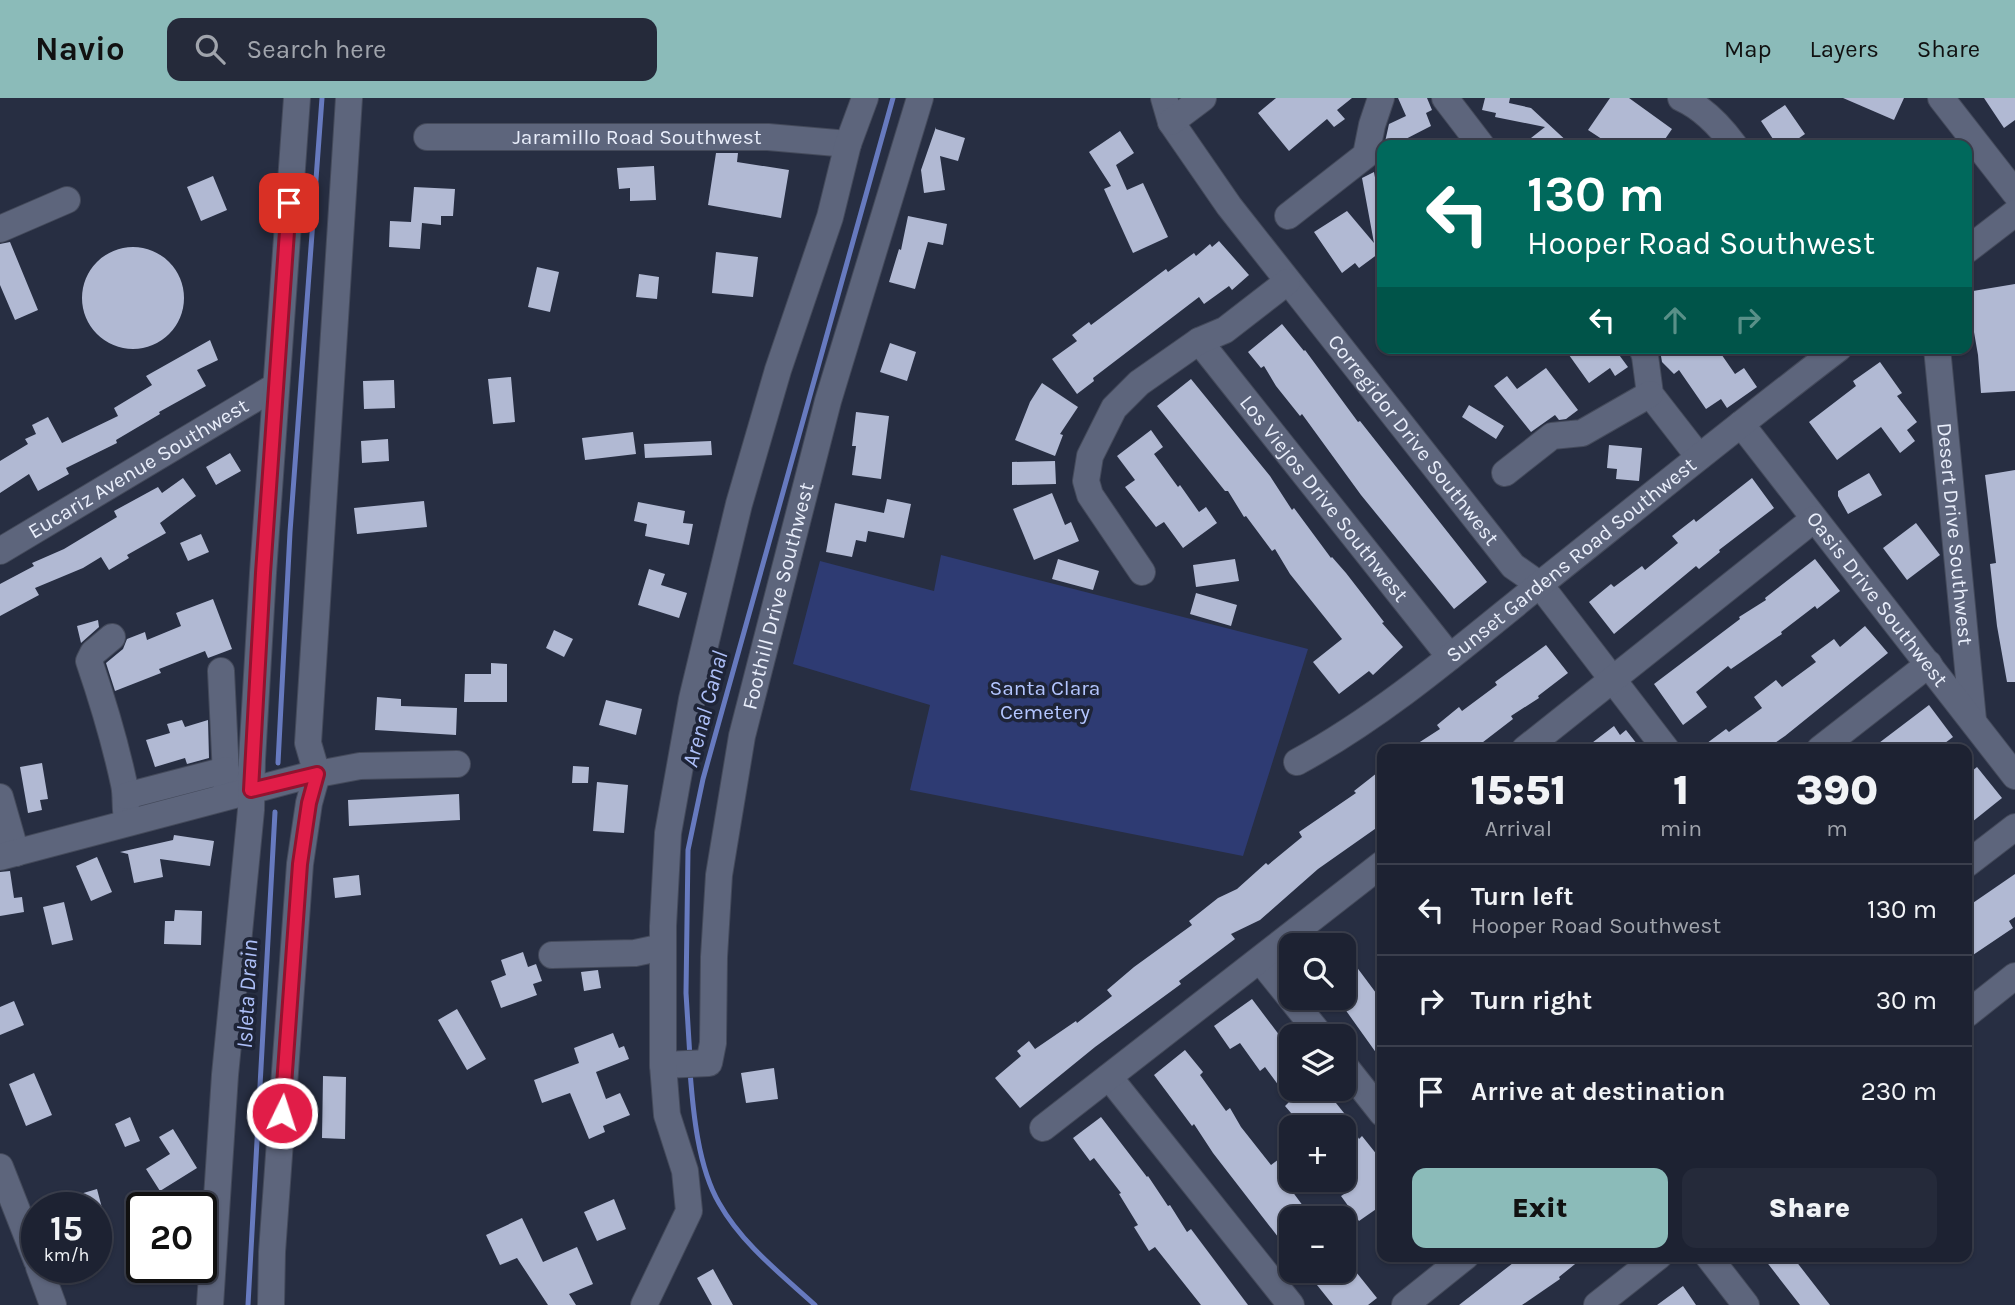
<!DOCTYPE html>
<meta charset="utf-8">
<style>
:root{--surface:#1d2232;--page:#252a3a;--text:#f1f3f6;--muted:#a0a4ac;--line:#3b3f4d;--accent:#8bbbb9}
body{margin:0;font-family:Karla,sans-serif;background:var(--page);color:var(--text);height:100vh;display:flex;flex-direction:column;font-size:26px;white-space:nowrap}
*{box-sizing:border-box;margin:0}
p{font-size:23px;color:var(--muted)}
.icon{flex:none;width:38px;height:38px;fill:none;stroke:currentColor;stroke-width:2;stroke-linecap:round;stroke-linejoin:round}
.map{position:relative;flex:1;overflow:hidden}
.side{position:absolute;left:1377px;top:646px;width:595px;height:518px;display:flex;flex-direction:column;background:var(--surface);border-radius:14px;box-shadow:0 2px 5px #0004,0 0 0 2px var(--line)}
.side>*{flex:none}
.top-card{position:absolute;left:1377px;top:42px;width:595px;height:214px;border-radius:14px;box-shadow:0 2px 5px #0004,0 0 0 2px var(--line);background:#00695c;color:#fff;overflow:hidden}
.buttons{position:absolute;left:1279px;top:835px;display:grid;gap:14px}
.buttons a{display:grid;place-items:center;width:77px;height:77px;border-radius:14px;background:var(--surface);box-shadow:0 2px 5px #0004,0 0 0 2px var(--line);font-size:35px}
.speed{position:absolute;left:21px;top:1094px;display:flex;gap:14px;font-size:35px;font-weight:700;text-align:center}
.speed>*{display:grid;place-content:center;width:91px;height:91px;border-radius:50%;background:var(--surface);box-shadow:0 2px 5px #0004,0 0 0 2px var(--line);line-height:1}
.speed small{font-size:18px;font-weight:400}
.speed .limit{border:4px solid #111;border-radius:10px;background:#fff;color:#111}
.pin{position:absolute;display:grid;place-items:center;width:60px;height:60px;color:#fff;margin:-30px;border-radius:14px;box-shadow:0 4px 10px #0006}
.me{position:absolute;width:77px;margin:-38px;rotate:4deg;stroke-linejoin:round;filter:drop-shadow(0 0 5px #0008)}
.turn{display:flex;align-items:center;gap:24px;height:147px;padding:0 35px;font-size:32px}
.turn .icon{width:91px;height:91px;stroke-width:2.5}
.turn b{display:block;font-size:49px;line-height:60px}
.lanes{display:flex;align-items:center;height:66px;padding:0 35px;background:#0003;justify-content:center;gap:35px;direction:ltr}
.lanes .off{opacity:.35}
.eta{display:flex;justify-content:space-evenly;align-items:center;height:119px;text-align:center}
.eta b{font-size:42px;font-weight:800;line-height:49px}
.action{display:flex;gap:14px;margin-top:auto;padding:14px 35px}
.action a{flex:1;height:80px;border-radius:14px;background:var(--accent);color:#111;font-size:28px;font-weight:800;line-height:80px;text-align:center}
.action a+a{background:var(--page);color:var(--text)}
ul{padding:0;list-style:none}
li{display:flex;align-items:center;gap:21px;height:91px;padding:0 35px;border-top:2px solid var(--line)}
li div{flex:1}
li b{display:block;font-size:26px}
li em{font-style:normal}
header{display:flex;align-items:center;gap:42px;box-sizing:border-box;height:98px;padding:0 35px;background:var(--accent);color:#111}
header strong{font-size:33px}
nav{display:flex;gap:38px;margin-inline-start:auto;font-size:24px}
.search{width:490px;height:63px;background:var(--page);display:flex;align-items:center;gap:18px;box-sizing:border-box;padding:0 24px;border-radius:14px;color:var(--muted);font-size:26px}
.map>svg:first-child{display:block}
</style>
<header>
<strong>Navio</strong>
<div class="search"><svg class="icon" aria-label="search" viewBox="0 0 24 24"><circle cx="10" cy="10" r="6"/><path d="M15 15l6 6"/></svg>Search here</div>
<nav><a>Map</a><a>Layers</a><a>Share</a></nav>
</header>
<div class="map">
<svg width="2015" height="1207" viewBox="0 0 2015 1207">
<rect width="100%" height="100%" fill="#272e42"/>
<path fill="#2e3b73" d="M941,457L1308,551L1243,758L910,692L930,607L793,566L820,463L934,493Z"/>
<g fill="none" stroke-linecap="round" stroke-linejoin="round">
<path stroke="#677abf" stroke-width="5" d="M278,665L290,434L322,0
M690,960L686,895L688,752L703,681L893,0
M690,973C693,1013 698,1069 719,1105C742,1146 781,1176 815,1207
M248,1207L275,714"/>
</g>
<path fill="#b1b9d3" d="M1276,0H1352L1337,12L1345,21L1334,29L1327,21L1289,53L1258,15Z
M1398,0H1427L1432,12L1426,15L1431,28L1394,47H1386L1385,44L1389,26L1406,18Z
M1485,0H1510L1509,5L1531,10L1571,47H1522L1545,29L1495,19L1496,15L1482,12Z
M1610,0H1629L1672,31L1661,47H1611L1588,32Z
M1843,0H1904L1894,22Z
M1984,0H2015V22L2004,30Z
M1785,7L1805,36L1789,47H1777L1761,23Z
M936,29V31L965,40L958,63L940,58L945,92L924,95L921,72Z
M1120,33L1134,55L1116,67L1127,92L1143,85L1168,139L1133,155L1104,91L1111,88L1089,54Z
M716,55H738L737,64L789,72L781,120L708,107Z
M654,68L656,102L630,103V90L619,91L617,70Z
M1374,74L1382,118V153L1359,170L1355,165L1342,175L1314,134L1347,113L1374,145L1362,80Z
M213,78L227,112L201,123L187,89Z
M414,89L455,91L453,118H441V127L422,125L420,151L389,149L390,123L411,124Z
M908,118L947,126L943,147L928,144L915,191L889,184L899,151L901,152Z
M1219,143L1249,177L1232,192L1229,188L1204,206L1199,199L1093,280L1094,283L1077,296L1052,261L1077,243L1072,237L1089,224L1091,227L1166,171L1168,174L1194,155L1196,158L1210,146L1212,149Z
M10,144L38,212L15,222L0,187V146Z
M82 200a51 51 0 1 1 102 0a51 51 0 1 1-102 0Z
M716,154L758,159L753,199L712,195Z
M537,169L559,174L550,214L528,209Z
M639,176L659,179L657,201L636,199Z
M2015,186V293L1981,295L1978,257L1967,194Z
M1282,226L1304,253L1305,252L1358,324L1360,323L1487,484L1454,511L1361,397L1302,316L1300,318L1276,288L1264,268L1261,270L1248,254Z
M210,242L218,262L197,272L206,288L159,314L160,316L116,342L117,345L66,370L69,376L38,393L29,376L0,395V363L28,346L25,341L36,336L32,327L48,319L62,345L118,318L114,310L152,287L146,278Z
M890,245L916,254L907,283L880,274Z
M1564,250H1614L1628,269L1615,278L1610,270L1589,285Z
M1669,250H1717L1735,276L1744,270L1757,289L1727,310L1721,301L1706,311L1679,272L1674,276L1662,264L1661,258Z
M1880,264L1902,295L1897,298L1917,324L1907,332L1915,343L1900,355L1881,329L1837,362L1809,324L1856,288L1853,283Z
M1546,270L1578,312L1566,321L1559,322L1555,317L1531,334L1494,288L1507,278L1517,291Z
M511,279L515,324L493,326L488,281Z
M1191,281L1270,378L1292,412L1294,410L1331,460L1332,459L1346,475L1384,524L1382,525L1403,549L1373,577L1369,573L1339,596L1313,564L1342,541L1290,476L1275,451L1272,453L1246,418L1244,419L1228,393H1225L1157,308Z
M394,282L395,310L364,311L363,283Z
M1042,285L1078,309L1060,336L1063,337L1055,358L1015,342L1030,304Z
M1469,307L1504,328L1496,341L1462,319Z
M856,314L889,318L881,381L852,377L856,348H852Z
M1151,332L1163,349L1154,356L1178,389L1180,387L1199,414L1206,409L1217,425L1183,450L1164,424L1156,429L1125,389L1135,382L1117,358Z
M633,334L636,356L585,362L582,340Z
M388,341L389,363L362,365L361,343Z
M711,343L712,357L645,360L644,346Z
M1609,347L1642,350L1639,383L1616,381L1617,371L1607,370Z
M230,355L241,373L216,387L206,369Z
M1055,363L1056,386L1012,387V364Z
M2015,372V584H2007L1997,528L1990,466L1996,465L1985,377Z
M1869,375L1882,397L1848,416L1838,398V393Z
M183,380L196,398L160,425L166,435L127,457L129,460L109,472L101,459L83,470L35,490L39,497L0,518V486L34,468L32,465L64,451L117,419L114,413L158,389L162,395Z
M1752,380L1774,410L1719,452L1720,454L1699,471L1696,468L1614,536L1589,504L1611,486L1614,489L1642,468L1645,472L1678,445L1672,438L1694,421L1696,424Z
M1052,395L1065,427L1071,424L1079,443L1034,462L1013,411Z
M887,401L911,406L904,440L868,433L866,444L856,442L852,459L826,454L835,405L884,415Z
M424,403L427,429L357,436L354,410Z
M638,404L685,413L683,425L693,426L689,447L645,438L647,426L634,423Z
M1916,425L1940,457L1907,482L1883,450Z
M201,436L209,454L188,463L180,445Z
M1058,461L1099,473L1093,492L1052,481Z
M1235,461L1239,483L1196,489L1193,467Z
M1815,461L1840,493L1817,511L1815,508L1781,534L1782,536L1731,571L1728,568L1696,594L1707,609L1683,627L1654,586L1740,521L1739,519L1766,502L1765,500Z
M649,471L665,476L661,487L687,495L679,520L638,507Z
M1196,495L1237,507L1231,528L1190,516Z
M213,501L232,551L208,560L205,553L159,571L161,575L115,593L106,565L123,551L127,541L145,534L147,542L181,528L176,515Z
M98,522L99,529L81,545L77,528Z
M1865,528L1888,555L1785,638L1766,651H1699L1726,631L1729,634L1762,610L1754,599L1776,582L1782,589L1816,564L1811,558L1834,541L1840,549Z
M554,532L573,541L564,559L546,550Z
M1546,547L1568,575L1538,598L1539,600L1511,618L1513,621L1474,651H1409L1440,631L1437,627L1459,609L1462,613L1497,587L1495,584Z
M491,565L507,566V604H464L465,576H491Z
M377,599L401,601V608L457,610L456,637L375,632Z
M606,602L642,611L636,637L599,627Z
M1929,607L1953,639L1937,651H1871Z
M182,622L185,629L208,622L209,660L187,666L185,660L155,669L146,642L170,635L167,626Z
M1614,628L1620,637L1626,632L1641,651H1584Z
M42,665L48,701L40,702L42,712L28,715L20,669Z
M573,668L589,669L588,685H572Z
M1977,669L2002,700L1967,728V677Z
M1382,671V726L1318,771L1260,822L1231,836L1235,841L1179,883L1181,886L1095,949L1020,1010L995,980L1021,958L1017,953L1029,943L1035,951L1076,923L1077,925L1112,898L1107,892L1134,869L1192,827L1189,823L1218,800L1237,791L1266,765L1268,767L1302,739L1299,734L1356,695L1354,693Z
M597,684L628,687L624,735L593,733Z
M459,696L460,722L349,728L348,702Z
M174,737L214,743L210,768L160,761L163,779L134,785L128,756L120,754L173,742Z
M97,759L112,794L91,803L76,768Z
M10,773L14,800L22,799L24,814L0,818V774Z
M2015,776V819L2009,823L2013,830L1967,861V809Z
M359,777L361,797L335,800L333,780Z
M64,804L73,842L52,847L43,809Z
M175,812L202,813L201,847L164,846L165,823H174Z
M1344,852L1382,903V963L1337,900H1344Z
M523,854L528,869L536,866L542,883L533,886L537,897L501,910L491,883L506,877L501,862Z
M598,872L601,890L584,893L581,874Z
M1252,901L1292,954V990H1324L1344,1015L1359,1041L1362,1038L1382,1063V1107L1359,1123L1341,1098L1352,1091L1344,1081V1029H1303L1285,1008L1290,1003L1265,969L1260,973L1240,945L1230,951L1214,928Z
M14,903L24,927L0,937V909Z
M457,911L486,961L467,972L438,922Z
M613,935L619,950L624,948L629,961L596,974L606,1001L620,995L630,1017L603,1028L605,1034L589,1041L570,995L542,1005L534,982L579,965L574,950Z
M1185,952L1203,974L1200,977L1226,1013L1230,1010L1241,1029L1271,1067L1279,1061L1292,1078V1082L1296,1084L1289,1089L1312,1120H1292V1157L1213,1055L1194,1026L1192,1028L1154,977Z
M774,970L778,1001L746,1005L741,975Z
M34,975L52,1017L26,1028L9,986Z
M323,978L346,979L345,1041L322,1040Z
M130,1019L140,1043L125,1049L115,1026Z
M1101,1019L1147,1079L1148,1078L1168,1108L1170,1107L1187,1134L1191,1131L1248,1207H1201L1155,1149L1149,1153L1134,1129L1138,1127L1119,1096L1121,1095L1094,1060L1090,1063L1073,1040Z
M173,1031L197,1070L160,1093L146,1071L170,1056L159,1039Z
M97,1091L102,1110H46V1106Z
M614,1101L626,1131L597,1143L584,1114Z
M522,1120L543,1164L577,1149L593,1186L569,1196L576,1207H548L517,1160L500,1167L486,1137Z
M1522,1158H1585L1559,1179L1560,1181L1522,1207H1459Z
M1762,1158H1792L1830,1207H1800Z
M1344,1159L1377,1200L1368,1207H1333L1305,1172H1344Z
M713,1171L733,1207H712L697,1180Z
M1683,1188L1696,1207H1657Z"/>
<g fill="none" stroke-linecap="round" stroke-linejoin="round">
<g stroke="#444a5b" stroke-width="28">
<g id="minor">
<path id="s1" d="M1164,0L1171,24L1229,108L1513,468L1540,487L1666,651"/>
<path d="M1445,0L1481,47"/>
<path d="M1681,0C1703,10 1720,28 1734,47"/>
<path d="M1941,0L2015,95"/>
<path d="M1171,24L1203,0"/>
<path id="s2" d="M427,39H768L848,46"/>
<path d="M1288,118L1366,57L1372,27L1381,0"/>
<path d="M0,131L67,102"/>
<path d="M1967,152L2015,115"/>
<path id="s3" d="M1199,243L1450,559"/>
<path d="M1642,250L1645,258L1650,296L1699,359"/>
<path id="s4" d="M1937,250L1973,622"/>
<path id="s5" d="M1741,326L2015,678"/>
<path d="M1505,375L1552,338L1582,335L1650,296"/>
<path id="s6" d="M0,453L276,288"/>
<path d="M1142,474L1090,397L1086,383L1090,358L1114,310L1139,285L1199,243L1225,232L1287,184"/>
<path d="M112,539L93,555L89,563C103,604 115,644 124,686C127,699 124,711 128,724"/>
<path d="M221,573L227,698"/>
<path d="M1525,651L1814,421"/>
<path d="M1820,651L1929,566"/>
<path id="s7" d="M1297,664C1380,619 1454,556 1528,496C1631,414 1734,330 1839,250"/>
<path d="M126,698L226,672"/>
<path d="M0,699L16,755"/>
<path d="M0,759L302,679L360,668L457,666"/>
<path d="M1967,766L2015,729"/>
<path d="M552,857L635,855L663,849"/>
<path d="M1260,862L1321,938"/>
<path d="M1967,916L2015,878"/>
<path id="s8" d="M663,967L709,965L713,945L714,859L719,777L742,638L828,303L920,0"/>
<path d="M1344,967L1382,1015"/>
<path d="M1109,979L1291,1207"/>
<path d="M1043,1030L1382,766"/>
<path d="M0,1069L37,1163"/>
<path d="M1708,1158L1746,1207"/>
<path d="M39,1169L53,1207"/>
<path d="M210,1207L225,977L251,712L252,662L263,475L297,0"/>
<path d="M271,1207L272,1154L300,766L309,705L317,676L308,645L349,0"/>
<path d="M644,1207L689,1113L685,1073L667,1017L663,967V828L668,735L692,601L739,406L778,272L830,119L848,46L865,0"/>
<path d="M1405,1207L1466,1158"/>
<path d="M1597,1207L1659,1158"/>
</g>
</g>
<use href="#minor" stroke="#5d657c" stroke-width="26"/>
</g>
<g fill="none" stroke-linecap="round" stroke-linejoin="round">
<g stroke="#92132f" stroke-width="18">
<path id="route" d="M282,1015L300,766L309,705L317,676L251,692L263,475L289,105"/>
</g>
<use href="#route" stroke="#e11d48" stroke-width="12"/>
</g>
<g text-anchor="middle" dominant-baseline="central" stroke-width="7" stroke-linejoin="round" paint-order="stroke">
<g font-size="21" fill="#e9eefb" stroke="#1e2437">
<text stroke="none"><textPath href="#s2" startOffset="210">Jaramillo Road Southwest</textPath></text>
<text stroke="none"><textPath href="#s1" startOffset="425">Corregidor Drive Southwest</textPath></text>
<text stroke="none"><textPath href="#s6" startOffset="161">Eucariz Avenue Southwest</textPath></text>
<text stroke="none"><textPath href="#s3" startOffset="201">Los Viejos Drive Southwest</textPath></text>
<text stroke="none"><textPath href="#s4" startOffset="187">Desert Drive Southwest</textPath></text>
<text stroke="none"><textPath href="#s7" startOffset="341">Sunset Gardens Road Southwest</textPath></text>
<text stroke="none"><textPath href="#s8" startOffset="520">Foothill Drive Southwest</textPath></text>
<text stroke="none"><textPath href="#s5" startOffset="222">Oasis Drive Southwest</textPath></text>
</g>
<g font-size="21" fill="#b4c6ff" stroke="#1e2437">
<text x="1045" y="590">Santa Clara<tspan x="1045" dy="24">Cemetery</tspan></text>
</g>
<g font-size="23" font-style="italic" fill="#adbff8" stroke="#1e2437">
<text transform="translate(705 611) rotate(-75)">Arenal Canal</text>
<text transform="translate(247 896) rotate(-87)">Isleta Drain</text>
</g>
</g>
</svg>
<div class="buttons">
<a><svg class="icon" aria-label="search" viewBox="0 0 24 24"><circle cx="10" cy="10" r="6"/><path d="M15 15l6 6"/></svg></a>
<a><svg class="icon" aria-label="layers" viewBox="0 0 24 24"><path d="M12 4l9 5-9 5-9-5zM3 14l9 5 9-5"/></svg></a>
<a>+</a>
<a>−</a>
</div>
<div class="speed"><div>15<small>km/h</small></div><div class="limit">20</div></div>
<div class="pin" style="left:289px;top:105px;background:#d93025"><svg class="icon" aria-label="arrive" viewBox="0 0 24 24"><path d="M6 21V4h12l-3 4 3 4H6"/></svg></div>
<svg class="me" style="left:282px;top:1015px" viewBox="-20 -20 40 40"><circle r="17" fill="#e11d48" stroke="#fff" stroke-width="3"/><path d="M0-11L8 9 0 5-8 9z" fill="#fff"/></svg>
<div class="top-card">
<div class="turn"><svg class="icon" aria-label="left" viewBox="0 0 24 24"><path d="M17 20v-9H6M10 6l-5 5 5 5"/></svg><div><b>130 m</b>Hooper Road Southwest</div></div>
<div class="lanes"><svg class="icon" aria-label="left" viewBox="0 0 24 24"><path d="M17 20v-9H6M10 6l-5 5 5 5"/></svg><svg class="icon off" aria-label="ahead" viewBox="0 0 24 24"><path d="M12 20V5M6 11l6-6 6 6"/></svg><svg class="icon off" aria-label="right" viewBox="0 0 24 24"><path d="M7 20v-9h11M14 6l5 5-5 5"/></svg></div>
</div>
<section class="side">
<div class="eta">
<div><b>15:51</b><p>Arrival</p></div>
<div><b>1</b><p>min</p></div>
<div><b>390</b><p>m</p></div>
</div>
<ul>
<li><svg class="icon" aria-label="left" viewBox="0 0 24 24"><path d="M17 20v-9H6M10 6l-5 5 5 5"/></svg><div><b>Turn left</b><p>Hooper Road Southwest</p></div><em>130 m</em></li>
<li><svg class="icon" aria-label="right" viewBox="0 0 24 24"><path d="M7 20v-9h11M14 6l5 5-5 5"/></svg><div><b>Turn right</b></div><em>30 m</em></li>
<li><svg class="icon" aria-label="arrive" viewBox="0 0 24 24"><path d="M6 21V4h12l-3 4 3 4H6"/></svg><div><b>Arrive at destination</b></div><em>230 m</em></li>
</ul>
<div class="action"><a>Exit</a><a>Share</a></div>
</section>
</div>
